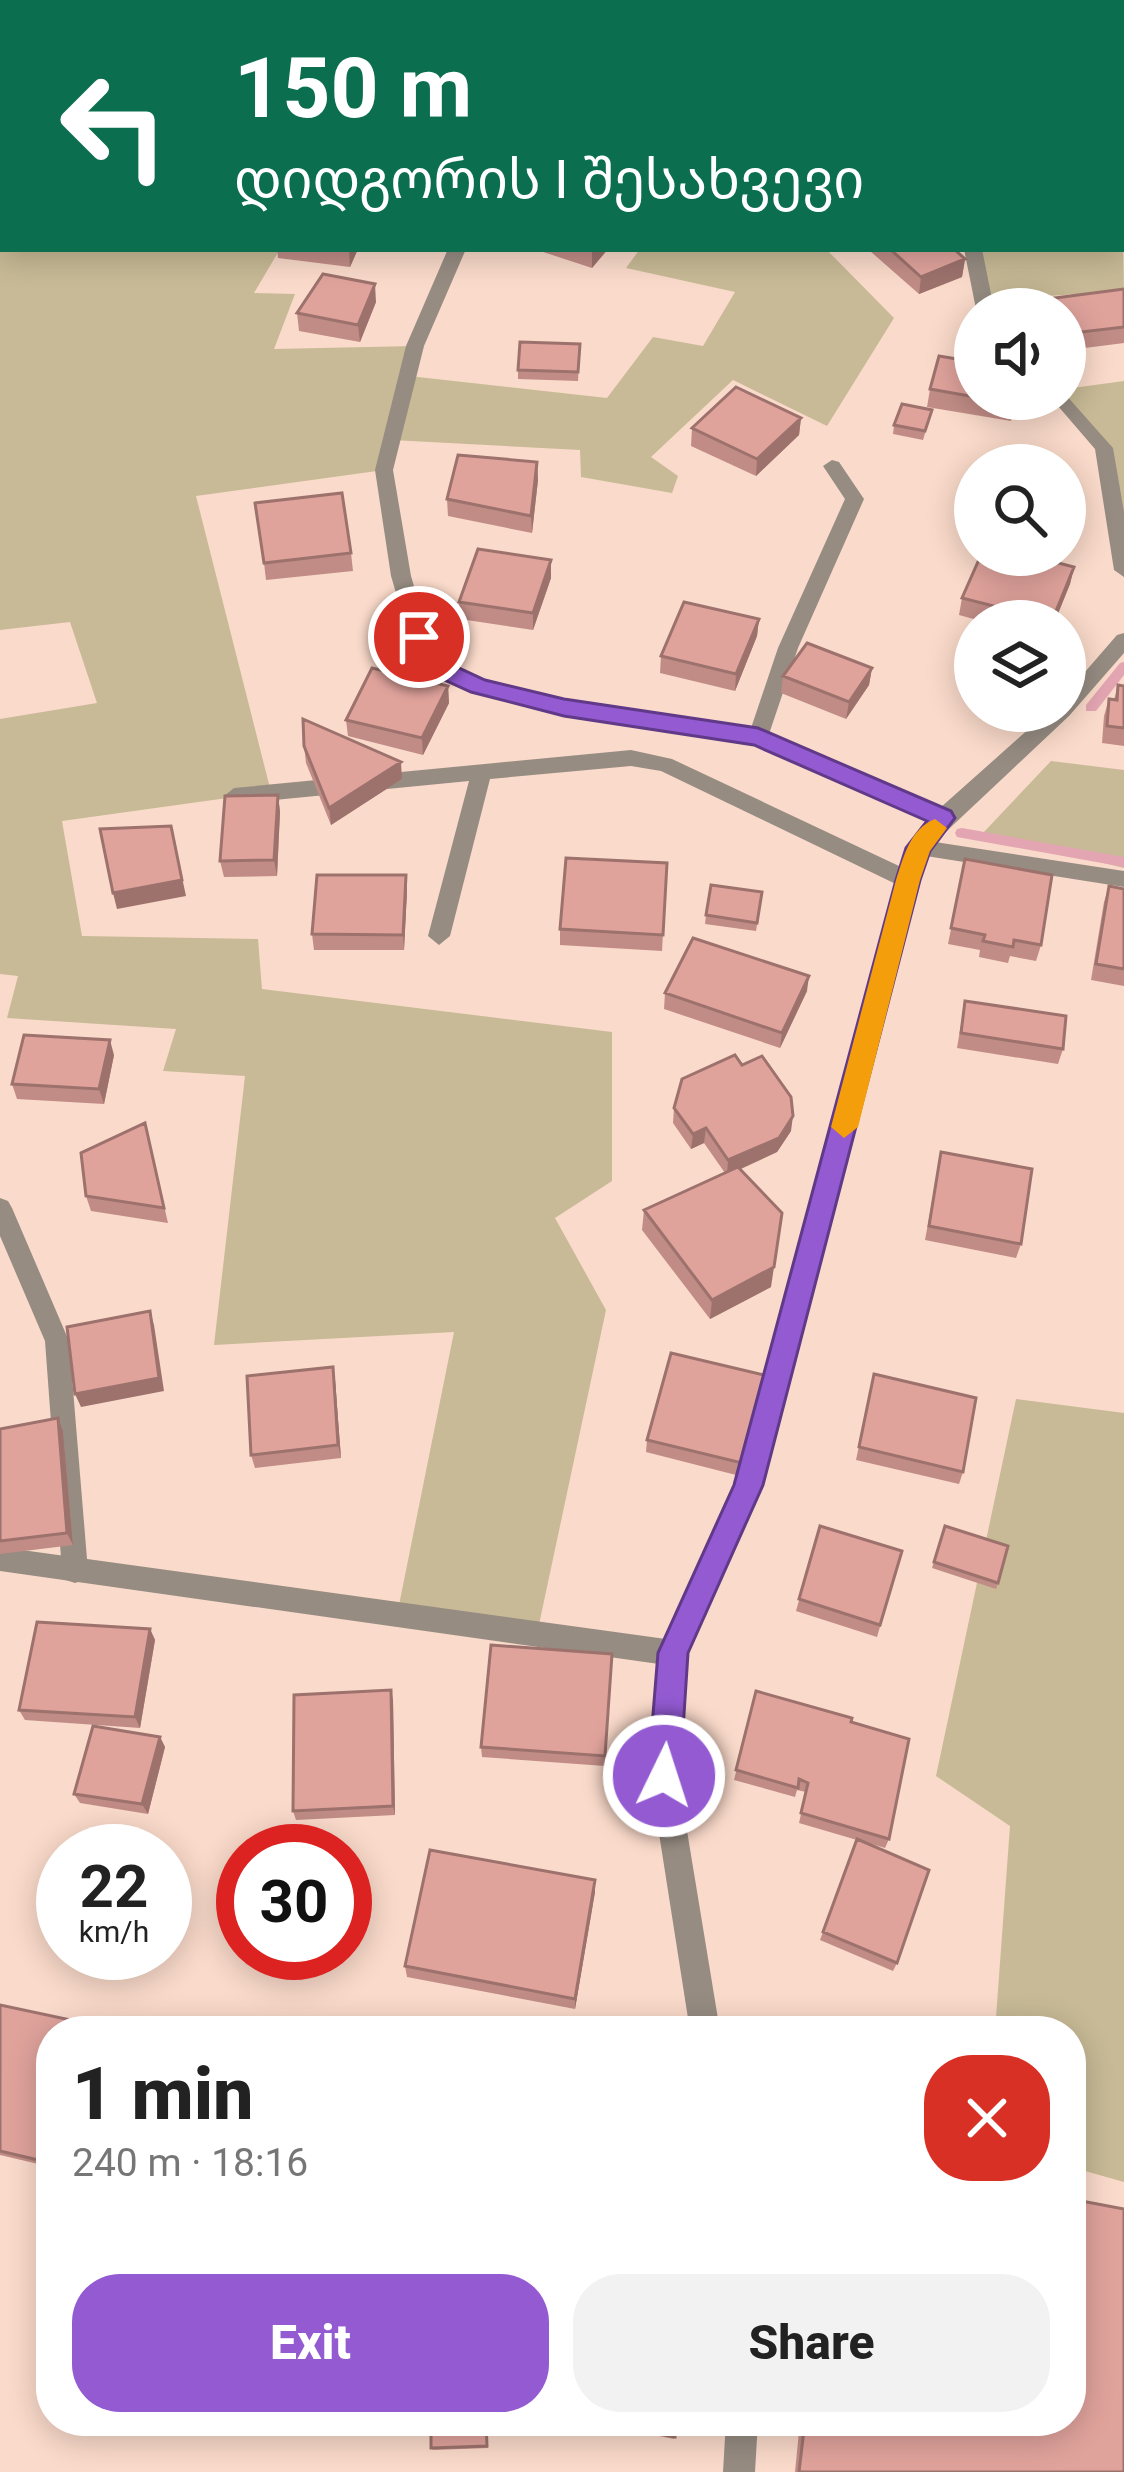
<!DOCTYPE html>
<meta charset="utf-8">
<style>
:root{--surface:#fff;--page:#f2f2f2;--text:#222;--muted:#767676;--accent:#935ad2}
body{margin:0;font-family:Roboto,"Noto Sans Georgian",sans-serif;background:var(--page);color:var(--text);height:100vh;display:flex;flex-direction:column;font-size:45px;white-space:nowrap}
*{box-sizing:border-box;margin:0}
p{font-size:39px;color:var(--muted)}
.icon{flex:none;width:66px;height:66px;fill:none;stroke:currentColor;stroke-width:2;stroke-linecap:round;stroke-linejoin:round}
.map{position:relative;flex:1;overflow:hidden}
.drawer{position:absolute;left:36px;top:2016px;width:1050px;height:420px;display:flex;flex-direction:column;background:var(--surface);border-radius:48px;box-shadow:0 6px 30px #0003}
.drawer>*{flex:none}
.guide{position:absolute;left:0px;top:0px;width:1125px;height:252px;box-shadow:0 6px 30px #0003;background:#0b6e4f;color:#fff;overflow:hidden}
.fabs{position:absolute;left:954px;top:288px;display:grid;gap:24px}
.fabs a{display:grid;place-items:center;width:132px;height:132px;border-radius:50%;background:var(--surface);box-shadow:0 6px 30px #0003;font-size:60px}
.speed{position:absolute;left:36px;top:1824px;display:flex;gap:24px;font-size:60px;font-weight:700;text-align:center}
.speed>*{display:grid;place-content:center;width:156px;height:156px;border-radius:50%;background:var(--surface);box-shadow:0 6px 30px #0003;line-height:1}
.speed small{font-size:30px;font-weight:400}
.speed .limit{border:18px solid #d22;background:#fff;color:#111}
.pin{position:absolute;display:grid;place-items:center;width:102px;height:102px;color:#fff;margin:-51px;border:6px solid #fff;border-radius:50%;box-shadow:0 3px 12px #0007}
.me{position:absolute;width:132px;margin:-66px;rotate:4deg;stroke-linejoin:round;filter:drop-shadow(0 0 9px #0008)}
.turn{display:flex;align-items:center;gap:42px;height:252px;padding:0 36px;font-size:54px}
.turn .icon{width:156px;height:156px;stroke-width:2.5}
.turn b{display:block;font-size:84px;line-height:102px}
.round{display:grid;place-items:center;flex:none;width:126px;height:126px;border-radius:48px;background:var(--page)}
.head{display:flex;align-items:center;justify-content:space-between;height:204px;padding:0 36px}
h1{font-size:72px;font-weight:800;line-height:90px}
.action{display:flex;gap:24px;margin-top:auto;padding:24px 36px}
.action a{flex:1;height:138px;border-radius:48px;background:var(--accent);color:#fff;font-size:48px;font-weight:800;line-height:138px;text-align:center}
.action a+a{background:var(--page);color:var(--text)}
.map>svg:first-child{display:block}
</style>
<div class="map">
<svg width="1124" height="2472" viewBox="0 0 1124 2472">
<rect width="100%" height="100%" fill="#fadaca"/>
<path fill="#c8ba96" d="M1122,179L1124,291L983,300L973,249H1122Z
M0,183L3,249H280L254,293L295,294L274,349L415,346L409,376L607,398L653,337L703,346L735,292L626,268L640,249H826L894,318L827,426L733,380L651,457L678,476L672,493L581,477L580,450L392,440L384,470L196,496L271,792L62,821L82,936L258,939L262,989L612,1032V1181L555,1218L606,1310L537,1634L397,1615L454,1332L214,1345L245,1076L163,1071L176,1029L7,1018L18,976L0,974V719L97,703L70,622L0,630Z
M1124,381V565L1111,472L1065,399V389Z
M1051,761L1124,770V868L983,833Z
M1016,1399L1124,1413V2182L1071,2167V2031H995L1010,1826L936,1776Z"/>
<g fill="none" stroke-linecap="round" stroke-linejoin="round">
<path fill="#e3a5b2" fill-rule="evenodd" d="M1124,662V675L1096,711H1086V705L1120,663Z
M962,828L1124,857V867L957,837L955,833L957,829Z"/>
<path fill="#968c82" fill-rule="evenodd" d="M832,460L839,462L864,499L798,648L768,737L758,744L748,737L778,648L845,499L823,466Z
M631,750L672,759L916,874L919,880L916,886H900L661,771L631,766L490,779L450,936L439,945L428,936L469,781L234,804L224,796L234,788Z
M0,1198L8,1201L12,1208L69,1341L88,1571L84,1580L75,1583L66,1580L62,1571L45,1341L0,1236Z"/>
<path fill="#968c82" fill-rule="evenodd" d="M669,0H686L667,3Z
M448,249H466L424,346L393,470L411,576L429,637L441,661L484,680L564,700L758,730L940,808L1049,711H1065V695L1117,635L1124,633V653L1069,716L935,842L1124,871V887L926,856L761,1485L686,1653L678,1776L720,2031H690L650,1776L659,1664L0,1571V1547L666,1639L735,1485L907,847L929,820L754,744L564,714L472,691L426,671L409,637L391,576L375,470L406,346Z
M964,249H982L994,309H976Z
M1065,394L1113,448L1124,512V577L1114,570L1095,449L1052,399H1065Z
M726,2421H758L755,2472H723Z"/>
</g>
<path fill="#c18c86" d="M738,0H801L796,3H743Z
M0,98H3V155H0Z
M277,249H358L350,267L278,258Z
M534,249H608L592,268Z
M871,249H954L965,259L962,277L919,294L870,251Z
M1124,289V343L1069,350L1065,343V309H1052L1055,298Z
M376,302L360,342L299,331L297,313Z
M580,344L578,381L518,379V370Z
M975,362V399H1016L1011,421L927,407L930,389Z
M932,410L923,440L893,434L894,425Z
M801,418L799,435L756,476L691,446L692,428Z
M537,462L538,480L532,533L448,516L447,499Z
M975,519V543L970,542Z
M351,553L353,571L266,580L264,563Z
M1074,567L1070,584L1055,621H981L959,615L962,598Z
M551,578L533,630L460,619L459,602Z
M759,619L757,636L735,691L660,673L661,656Z
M872,668L869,685L846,719L781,693L783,676Z
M1118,685L1124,686V746L1102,743L1104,716L1109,699L1114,700Z
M448,686L449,703L423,755L348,736L346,720Z
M304,746L402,779L331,825L306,763Z
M278,795L280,812L277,876L224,877L220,861Z
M965,859L1041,945L1036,961L1010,956L1008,963L979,957L980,950L948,944Z
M667,863L662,951L560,945V929Z
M1109,886L1124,889V986L1091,980L1104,902Z
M407,891L404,950H314L312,934Z
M762,892L756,931L705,924L706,915Z
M807,991L780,1048L664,1009L665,993Z
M965,1001L1063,1049L1058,1064L957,1048Z
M114,1055L104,1104L17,1099L12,1084Z
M674,1108L791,1131L777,1152L741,1169L771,1287L710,1319L642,1230L644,1210L725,1173L704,1143L691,1149L673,1123Z
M145,1123L168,1223L91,1211L86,1196Z
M941,1152L1021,1244L1016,1258L925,1240Z
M874,1374L963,1472L959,1484L856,1460Z
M764,1375L740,1476L646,1452L647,1440Z
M335,1380L341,1458L255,1468L251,1455Z
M58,1418L63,1431L73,1545L0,1554V1429Z
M820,1526L902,1551L877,1637L796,1611Z
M945,1526L998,1583L996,1589L932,1568Z
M150,1629L155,1640L140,1728L25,1720L19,1710Z
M612,1654L605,1766L482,1757L481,1747Z
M756,1691L851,1722L889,1839L885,1848L862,1841L897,1963L893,1971L820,1940L857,1840L799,1823L806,1792L797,1790L795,1797L734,1780Z
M393,1700L395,1815L296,1820L293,1811Z
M160,1737L165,1747L148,1814L80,1803L74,1794Z
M595,1892L575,2009L407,1977L405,1966Z
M0,2005L51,2031V2167L0,2155Z
M431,2421H487L488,2448L433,2450L431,2448Z
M583,2421H677L674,2439Z
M800,2421H1071L1124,2472H795Z"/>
<path fill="#9d726d" d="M771,0H801L796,3H771Z
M3,37V57L0,59V39Z
M349,249H358L350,267Z
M593,249H608L592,268V250Z
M965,259L962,277L919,294L921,277Z
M375,284L376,302L360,342L358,325Z
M801,418L799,435L756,476L757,459Z
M537,462L538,480L532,533L531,516Z
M551,560V578L533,630V613Z
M1074,567L1070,584L1055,621H1052Z
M759,619L757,636L735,691L736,674Z
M872,668L869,685L846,719L849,702Z
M448,686L449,703L423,755L422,738Z
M401,762L402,779L331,825L329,808Z
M278,795L280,812L277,876L274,860Z
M171,826L186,896L117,909L113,893Z
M406,875L407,891L404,950L403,935Z
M809,976L807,991L780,1048L782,1033Z
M110,1040L114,1055L104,1104L99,1089Z
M793,1116L791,1131L777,1152L727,1175L728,1160Z
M706,1128L704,1143L691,1149L693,1134Z
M774,1267L771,1287L710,1319L712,1300Z
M150,1311L154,1325L164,1391L81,1407L75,1394Z
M333,1367L335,1380L341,1458L338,1445Z
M58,1418L63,1431L73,1545L67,1533Z
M150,1629L155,1640L140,1728L135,1717Z
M391,1690L393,1700L395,1815L393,1806Z
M160,1737L165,1747L148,1814L142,1804Z
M595,1880V1892L575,2009V1999Z"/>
<path fill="#e0a39c" stroke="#9d726d" stroke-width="3" d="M0,0H12L19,3H3V37L0,39Z
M473,0H484L490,3H468Z
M0,98H3V137L0,138Z
M890,249H954L965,259L921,277Z
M323,274L375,284L358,325L297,313Z
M1124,289V327L1073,333L1065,318V309H1060L1055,298Z
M520,342L580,344L578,372L518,370Z
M939,356L975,362V397L930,389Z
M736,387L801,418L757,459L692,428Z
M988,399H1016L1015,404Z
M902,404L932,410L925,431L894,425Z
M458,455L537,462L531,516L447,499Z
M342,493L351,553L264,563L255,503Z
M1065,494L1072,495L1065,528Z
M478,549L551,560L533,613L459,602Z
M981,555H1028L1074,567L1052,621L962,598Z
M684,602L759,619L736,674L661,656Z
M807,643L872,668L849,702L783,676Z
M372,668L448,686L422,738L346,720Z
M1118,685L1124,686V728L1107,726L1109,699L1117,700Z
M303,719L401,762L329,808L304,746Z
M278,795L274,860L220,861L225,796Z
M171,826L182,880L113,893L100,829Z
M566,858L667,863L663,935L560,929Z
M965,859L1052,875L1041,945L1014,940L1013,947L983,941L985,935L951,928Z
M317,875H406L403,935L312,934Z
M711,885L762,892L757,923L706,915Z
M1109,886L1124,889V969L1096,964Z
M693,938L809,976L782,1033L665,993Z
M965,1001L1066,1016L1063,1049L961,1033Z
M24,1035L110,1040L99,1089L12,1084Z
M735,1055L742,1065L762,1056L791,1097L793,1116L779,1138L728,1160L706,1128L693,1134L674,1108L682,1079Z
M145,1123L164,1208L86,1196L81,1153Z
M941,1152L1032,1169L1021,1244L929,1226Z
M738,1167L782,1213L774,1267L712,1300L644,1210Z
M150,1311L159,1378L75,1394L67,1327Z
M671,1353L764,1375L742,1463L647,1440Z
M333,1367L338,1445L251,1455L247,1376Z
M874,1374L976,1398L963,1472L859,1447Z
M58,1418L67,1533L0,1541V1429Z
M820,1526L902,1551L880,1625L799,1599Z
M945,1526L1008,1546L998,1583L934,1562Z
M37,1622L150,1629L135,1717L19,1710Z
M491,1645L612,1654L605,1756L481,1747Z
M391,1690L393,1806L293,1811L294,1695Z
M756,1691L852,1718L851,1722L909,1739L889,1839L801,1813L808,1783L799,1779L798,1788L736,1770Z
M93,1726L160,1737L142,1804L74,1794Z
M857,1839L929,1870L897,1963L823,1932Z
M430,1850L595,1880L575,1999L405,1966Z
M0,2005L113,2029L112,2031H51V2163L0,2151Z
M1071,2199L1124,2209V2472H799L805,2421H1071Z
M431,2421H486L487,2446L431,2448Z
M596,2421H677L675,2437Z"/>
<path fill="#935ad2" stroke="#603a88" stroke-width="3" d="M419,629L427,632L442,660L485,680L564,699L758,728L951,811L955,818L930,851L920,880L763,1485L688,1653L680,1776L675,1787L664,1792L653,1787L648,1776L658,1653L734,1485L896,880L906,848L927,821L754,745L564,716L471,692L425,671L407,637Z"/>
<path fill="#f59e0b" d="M935,819L947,828L930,851L920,880L858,1127L844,1138L831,1127L896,880C904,856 910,829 935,819Z"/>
</svg>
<div class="fabs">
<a><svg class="icon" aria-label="sound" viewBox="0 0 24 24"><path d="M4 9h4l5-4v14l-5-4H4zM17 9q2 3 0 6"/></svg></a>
<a><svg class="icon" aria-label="search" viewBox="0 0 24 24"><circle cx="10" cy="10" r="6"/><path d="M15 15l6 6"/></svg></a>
<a><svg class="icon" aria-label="layers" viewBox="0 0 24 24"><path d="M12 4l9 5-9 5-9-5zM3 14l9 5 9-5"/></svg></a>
</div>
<div class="speed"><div>22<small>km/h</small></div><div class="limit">30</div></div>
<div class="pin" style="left:419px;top:637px;background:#d93025"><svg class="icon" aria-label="arrive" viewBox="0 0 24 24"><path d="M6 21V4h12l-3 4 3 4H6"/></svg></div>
<svg class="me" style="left:664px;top:1776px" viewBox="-20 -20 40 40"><circle r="17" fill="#935ad2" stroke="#fff" stroke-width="3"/><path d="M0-11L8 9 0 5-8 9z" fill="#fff"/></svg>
<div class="guide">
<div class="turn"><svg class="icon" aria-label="left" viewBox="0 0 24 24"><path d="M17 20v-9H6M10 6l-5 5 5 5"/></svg><div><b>150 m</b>დიდგორის I შესახვევი</div></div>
</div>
<section class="drawer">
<div class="head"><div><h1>1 min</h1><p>240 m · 18:16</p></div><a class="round" style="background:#d93025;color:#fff"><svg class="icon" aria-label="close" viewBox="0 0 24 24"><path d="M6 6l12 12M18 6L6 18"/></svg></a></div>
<div class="action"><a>Exit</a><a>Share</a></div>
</section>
</div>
